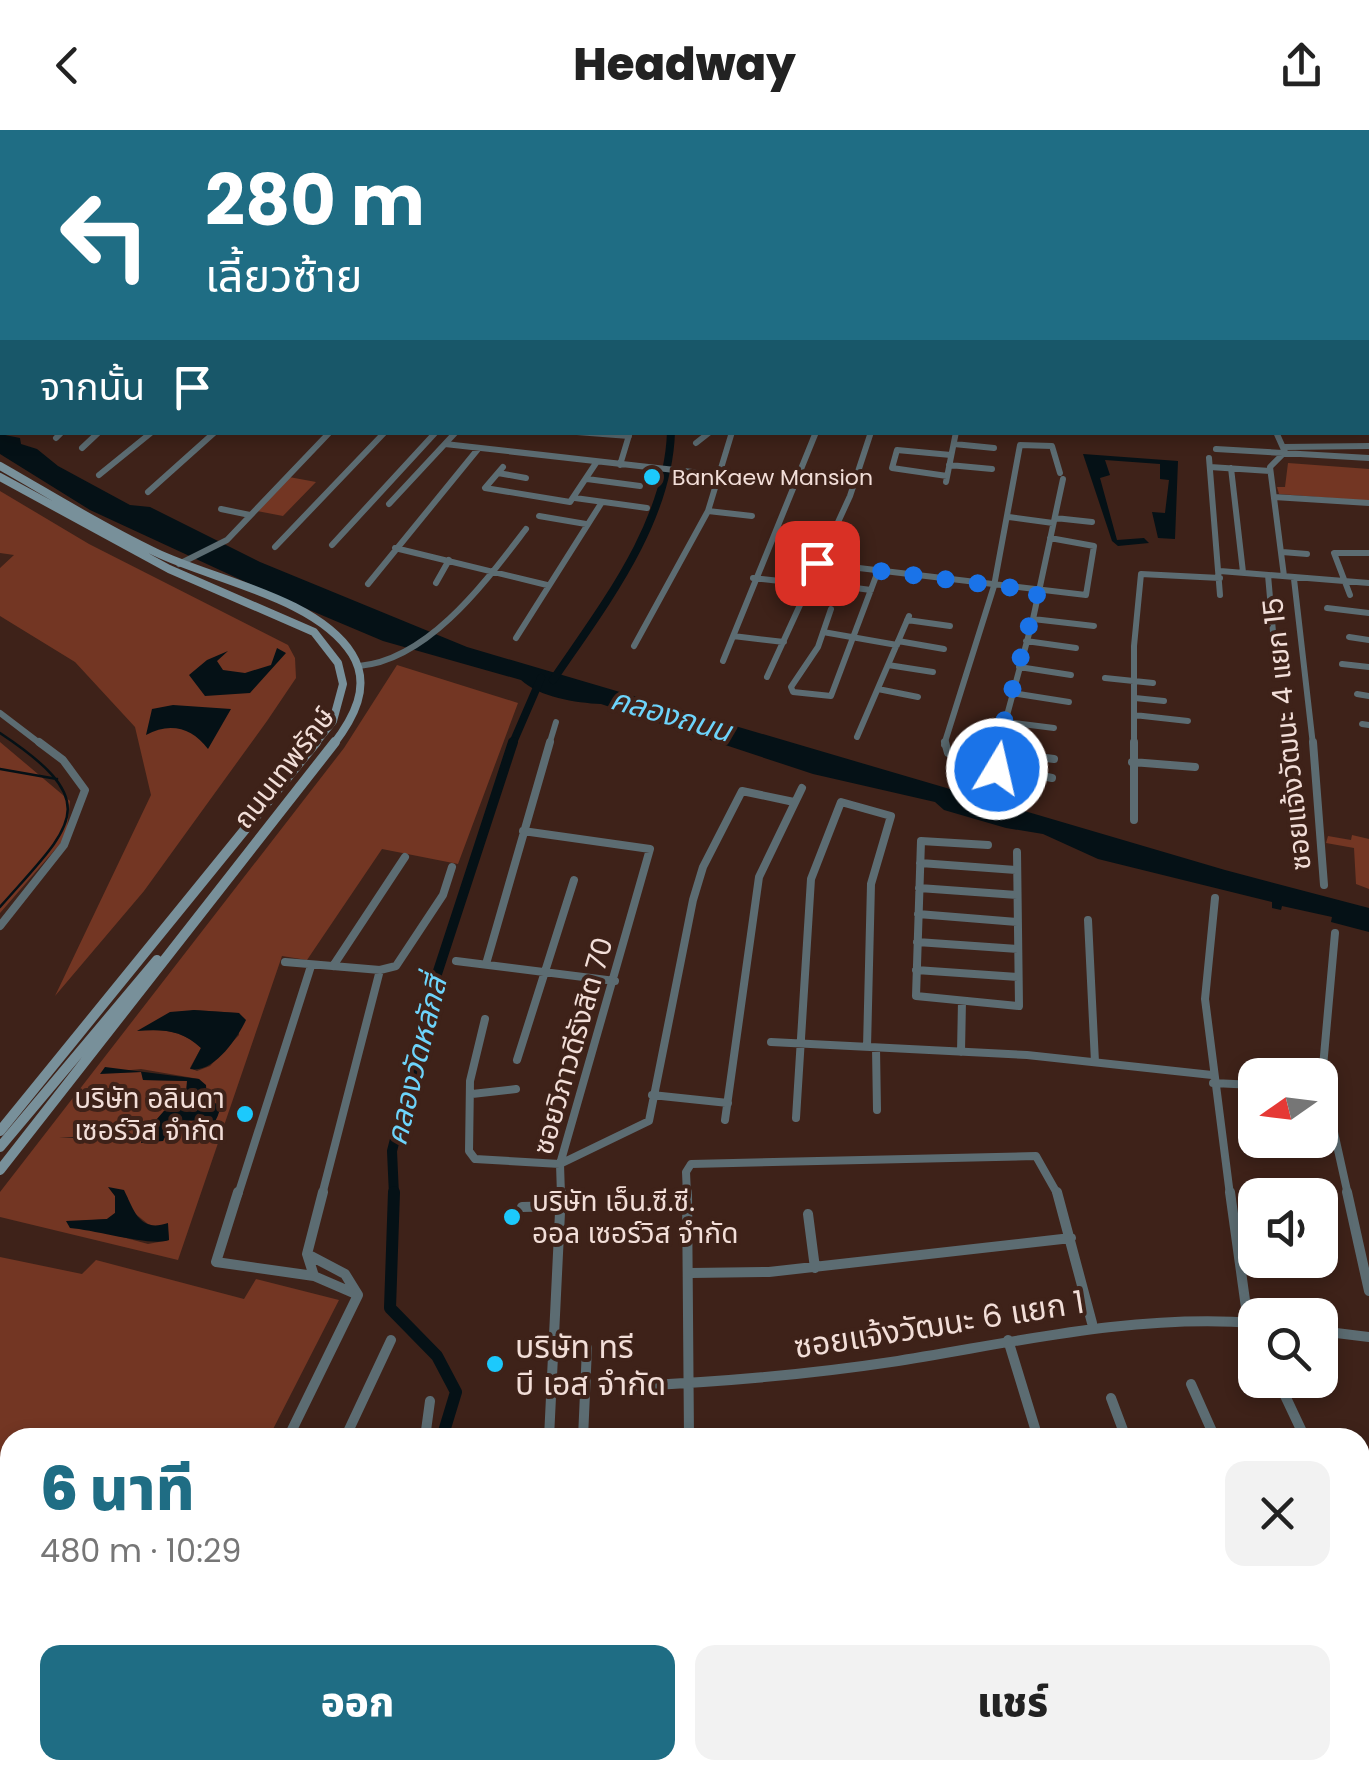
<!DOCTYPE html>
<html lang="th">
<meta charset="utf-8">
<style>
:root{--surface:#fff;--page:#f2f2f2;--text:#222;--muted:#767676;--accent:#1f6d84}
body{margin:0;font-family:Poppins,"Noto Sans Thai",sans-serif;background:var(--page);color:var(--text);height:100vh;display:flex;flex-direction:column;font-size:38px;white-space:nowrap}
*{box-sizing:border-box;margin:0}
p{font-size:32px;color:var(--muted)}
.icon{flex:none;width:55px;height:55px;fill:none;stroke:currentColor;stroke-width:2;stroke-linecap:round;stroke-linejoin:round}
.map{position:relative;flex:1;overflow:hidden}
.panel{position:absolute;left:0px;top:1298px;width:1370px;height:352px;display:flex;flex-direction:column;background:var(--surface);border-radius:30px 30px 0 0;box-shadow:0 5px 15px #0003}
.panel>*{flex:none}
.top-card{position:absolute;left:0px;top:0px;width:1370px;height:305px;box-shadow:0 5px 15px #0003;background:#1f6d84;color:#fff;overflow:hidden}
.needle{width:65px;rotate:256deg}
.fabs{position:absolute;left:1238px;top:928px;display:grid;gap:20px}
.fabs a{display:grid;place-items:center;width:100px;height:100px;border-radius:20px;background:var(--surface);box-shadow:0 5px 15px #0003;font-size:50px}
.pin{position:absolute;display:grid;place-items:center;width:85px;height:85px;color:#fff;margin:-42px;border-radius:20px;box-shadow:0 5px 15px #0006}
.me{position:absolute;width:110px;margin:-55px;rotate:9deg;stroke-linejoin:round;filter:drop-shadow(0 0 8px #0008)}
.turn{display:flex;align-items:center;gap:35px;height:210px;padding:0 40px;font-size:45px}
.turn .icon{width:130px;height:130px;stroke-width:2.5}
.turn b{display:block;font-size:70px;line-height:85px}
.then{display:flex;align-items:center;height:95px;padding:0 40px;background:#0003;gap:20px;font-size:38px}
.round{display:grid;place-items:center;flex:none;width:105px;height:105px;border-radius:20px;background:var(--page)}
.summary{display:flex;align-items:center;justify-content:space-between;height:170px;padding:0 40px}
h1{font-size:60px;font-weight:800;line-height:75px;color:var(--accent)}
.cta{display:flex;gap:20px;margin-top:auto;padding:20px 40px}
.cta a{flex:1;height:115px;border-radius:20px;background:var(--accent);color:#fff;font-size:40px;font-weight:800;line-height:115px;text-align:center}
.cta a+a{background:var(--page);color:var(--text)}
header{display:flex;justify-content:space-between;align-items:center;height:130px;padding:0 40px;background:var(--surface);font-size:45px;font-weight:800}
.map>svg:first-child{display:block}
</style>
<header><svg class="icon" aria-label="back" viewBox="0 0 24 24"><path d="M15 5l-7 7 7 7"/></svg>Headway<svg class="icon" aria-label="share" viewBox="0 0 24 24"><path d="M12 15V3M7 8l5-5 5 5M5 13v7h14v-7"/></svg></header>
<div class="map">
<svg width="1369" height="1648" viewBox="0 0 1369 1648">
<rect width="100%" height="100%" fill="#3e2219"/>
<path fill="#733623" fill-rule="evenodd" d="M1288,333L1369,339V371L1279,364L1277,357H1285Z
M289,347L316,352L283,386L257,381Z
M0,361L89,414L288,515L295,528L296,548L267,591L144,761L55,866L151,665L135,597L75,532L0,486V438L14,425L0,423Z
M397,535L518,573L458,734L382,719L307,830L282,826L178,1130L0,1087V1062L344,618ZM193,880L239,883V905L210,936L197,941L190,938L201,918C183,901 165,899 140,900ZM141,939L199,949L206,969L208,1003L198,1005L201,995L187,989L172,992L163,1011L76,1009L144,1004L164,981L185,972L188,951L143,950L142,942L101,943ZM109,1058L128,1068V1078L148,1094L168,1101L169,1110L148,1114L67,1092L107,1089L115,1083V1066Z
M0,612L70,671L66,707L0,783Z
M1352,705L1369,709V759L1356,754L1354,718L1326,713L1328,706L1351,710Z
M0,1127L82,1144L96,1130L244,1169L256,1149L339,1170L269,1307L55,1308L32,1299L26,1307L10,1308V1337L0,1355Z
M0,1412L10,1415V1640H100L96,1648H0Z"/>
<path fill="#051116" d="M0,304L20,308L21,314L37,319L58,336L130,375L150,377L260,432L467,517L1225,740L1369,778V802L1331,792L1332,787L1282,776L1281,780L1272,778V772L1098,729L1043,704L1006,698L944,680L935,672L813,644L601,574C576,573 539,567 521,550L383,511L274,465L90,380L0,324Z
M1083,324L1178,331L1175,409L1158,408L1152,382L1165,383L1169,350L1160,349V334L1105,330L1110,345L1100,348L1117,410L1144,408L1149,413L1118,416L1112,411Z
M277,518L286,523L250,563L205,566L189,545L207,530L228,521L217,531L223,540L245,543L271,535Z
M173,575L231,579L208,619C192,597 169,592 146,605L152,579Z
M194,880L239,883L246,890C237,909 213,944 190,939L201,918C182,900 163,899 137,901L170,882Z
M105,937L199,949L206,955L207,969L221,976C217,990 212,1001 198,1006L201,995L197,990L172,992L163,1011L141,1013L142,1008H59L144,1004L164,981L185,972L187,951L143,950L141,942L100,944Z
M108,1057L124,1060C134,1080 139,1103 168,1093L169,1110C152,1117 96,1100 70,1098L66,1091L107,1089L115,1083V1066Z"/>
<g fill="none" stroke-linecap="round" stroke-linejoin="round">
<path stroke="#051116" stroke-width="2.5" d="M0,603C107,674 72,695 0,777
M0,639L57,649"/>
<path stroke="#051116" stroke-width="6" d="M742,2L776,0"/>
<path stroke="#051116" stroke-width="8" d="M553,550C603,476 668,394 671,302
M512,615L541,548"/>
<path stroke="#051116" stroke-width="10" d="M394,1065L392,1021L437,844L513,612"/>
<path stroke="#051116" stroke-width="12" d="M394,1062L390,1178L437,1226L456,1262L442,1308
M345,1648L346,1640"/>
<path stroke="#5c6c72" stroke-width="5" d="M55,0L66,2
M1348,0L1352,2
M212,2H225
M325,2L331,0
M653,2H732"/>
<path stroke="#5c6c72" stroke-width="6" d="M577,302L629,306
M1276,302L1285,322L1270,337L1284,446
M56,308L62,302
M696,313L710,302
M445,314L719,345
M954,314L994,318
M1284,317L1369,316
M82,318L99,302
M1216,319L1369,328
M1209,328L1220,465
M620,335L630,302
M949,335L992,339
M503,337L485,358L570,372L596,333
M1210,337L1270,341
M1231,338L1243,442
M498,343L526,348
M99,345L152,302
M947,346L892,338L897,320L951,325
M587,349L640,356
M946,352L956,302
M148,362L215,302
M1274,367L1369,373
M575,368L647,378
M389,374L456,302
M221,379L250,385
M708,381L752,386
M539,386L586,394
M1009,387L1053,393
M1055,388L1092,392
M332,415L436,302
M275,417L385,302
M395,418L547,455
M1282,422L1307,424
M817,433L1086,465L1094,416L1050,408
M179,434L227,410L330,302
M844,436L840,456L871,460
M1220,441L1369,453
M1268,445L1276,536
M753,448L807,454
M1294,449L1313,615
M436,453L449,430
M368,454L478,319
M1350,465L1334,423H1369
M1327,478L1369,483
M831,479L818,517L791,557L793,562L831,566L878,441
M1033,489L1094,496
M907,490L950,496
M823,502L897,515
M733,506L784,512
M1349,507L1369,510
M516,508L602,372
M898,511L944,519
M1026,511L1076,518
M634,516L708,381L732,302
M723,531L816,302
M1342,534L1369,537
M888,535L933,542
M359,536C429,530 486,451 526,399
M1019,537L1071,545
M767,547L850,366L871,302
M1105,548L1153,553
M878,559L918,567
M1012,563L1069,572
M1357,564L1369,566
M1135,568L1164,571
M0,583L42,615
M1134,585L1188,591
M1005,592L1054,598
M1362,594L1369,595
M857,607L909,486
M549,615L556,592
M944,615L994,456L1020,315L1052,316L1060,343
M999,615L1033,489L1063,349
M1134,615V516L1141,444L1220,448"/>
<path stroke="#5c6c72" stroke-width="8" d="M945,612L948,623L994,630
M999,612L993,636L1052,648
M1134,612V690
M1313,612L1324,755
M997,622L1054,629
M1132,632L1195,637
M523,701L650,719L560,1034L561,1065
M988,715L921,711L916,866L1019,876L1017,722
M920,733L1016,740
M919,758L1017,765
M1215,768L1205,869L1230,1065
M918,784L1017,792
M1088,790L1095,932
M0,796L64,715L85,660L63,630L39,612
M1335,803L1322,948L1348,1065
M917,812L1018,819
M456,831L615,851
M285,832L380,840L396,836L443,765L452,737
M486,834L550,612
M333,836L405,727
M916,840L1018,847
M485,889L470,951L469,1021L475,1029L560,1034L649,991L693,770L703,737L742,661L794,672
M771,912L1027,925L1212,945
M876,918L877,980
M961,922L962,871
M517,930L574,750
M1213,953L1255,955
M472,964L516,959
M652,965L728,973
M796,988L811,749L841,672L891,686L871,754L867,917
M725,990L759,747L802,658
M238,1065L311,836
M322,1065L380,840
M687,1065L686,1042L691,1034L1036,1026L1058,1065"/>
<path stroke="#5c6c72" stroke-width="10" d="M238,1062L216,1132L314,1146
M323,1062L307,1124L314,1146L358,1165
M687,1062L689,1308
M1057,1062L1092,1193
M1230,1062L1248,1192
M1347,1062L1369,1161
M522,1077L562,1076
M808,1084L815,1138
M691,1143L769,1142L1071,1108
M1320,1201L1369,1207
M1008,1210L1038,1308
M1191,1254L1215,1308
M1280,1255L1305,1308
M632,1256C719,1252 805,1245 891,1232C1013,1213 1130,1184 1255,1193
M1111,1268L1126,1308
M288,1308L358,1165L345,1144L307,1124
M345,1308L391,1210
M425,1308L430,1271
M549,1308L561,1062
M583,1308L587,1218
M1360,1422L1369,1441L1360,1442
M1360,1595L1369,1594
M485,1640V1648
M560,1640L561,1648
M675,1640L676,1648
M754,1640L755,1648
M829,1640L831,1648
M1035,1640L1037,1648
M1082,1640L1084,1648
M1185,1640L1187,1648
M121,1648L125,1640"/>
<path stroke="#78909a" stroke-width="8" d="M0,336C51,365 102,397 155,422C213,450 317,468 352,524C372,556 353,589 333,615
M0,347L169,439L314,502L338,533L343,554L333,591L314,615"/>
<path stroke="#78909a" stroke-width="10" d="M0,1001L316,612
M0,1017L157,830
M0,1040L335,612"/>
</g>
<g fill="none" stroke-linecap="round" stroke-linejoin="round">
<path stroke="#1a73e8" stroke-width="18" stroke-dasharray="0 32.4" d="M817,433L1038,461L994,630L997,639"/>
</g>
<g fill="#1cc9fc" stroke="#3e2219" stroke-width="4">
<circle cx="652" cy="347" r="10"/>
<circle cx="245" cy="984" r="10"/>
<circle cx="512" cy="1087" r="10"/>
<circle cx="495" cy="1234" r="10"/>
</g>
<g text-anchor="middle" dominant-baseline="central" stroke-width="8" stroke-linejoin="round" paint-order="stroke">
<g font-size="22" fill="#f2ded8" stroke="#3e2219" text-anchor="start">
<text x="672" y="347">BanKaew Mansion</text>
</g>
<g font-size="28" fill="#f2ded8" stroke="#3e2219">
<text transform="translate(1287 604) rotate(-96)">ซอยแจ้งวัฒนะ 4 แยก 15</text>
<text transform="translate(284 638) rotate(-52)">ถนนเทพรักษ์</text>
<text transform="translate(573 916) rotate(-74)">ซอยวิภาวดีรังสิต 70</text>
</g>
<g font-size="28" fill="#f2ded8" stroke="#3e2219" text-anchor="end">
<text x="225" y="968">บริษัท อลินดา<tspan x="225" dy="32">เซอร์วิส จำกัด</tspan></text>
<text x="532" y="1071" text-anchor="start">บริษัท เอ็น.ซี.ซี.<tspan x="532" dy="32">ออล เซอร์วิส จำกัด</tspan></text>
</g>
<g font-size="30" font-style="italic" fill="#6dd4fb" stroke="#3e2219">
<text transform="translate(671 585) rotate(16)">คลองถนน</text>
<text transform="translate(416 931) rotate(-76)">คลองวัดหลักสี่</text>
</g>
<g font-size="32" fill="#f2ded8" stroke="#3e2219">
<text transform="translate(939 1194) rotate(-9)">ซอยแจ้งวัฒนะ 6 แยก 1</text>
</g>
<g font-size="32" fill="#f2ded8" stroke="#3e2219" text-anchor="start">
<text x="515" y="1216">บริษัท ทรี<tspan x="515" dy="37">บี เอส จำกัด</tspan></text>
</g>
</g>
</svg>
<div class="fabs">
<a><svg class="needle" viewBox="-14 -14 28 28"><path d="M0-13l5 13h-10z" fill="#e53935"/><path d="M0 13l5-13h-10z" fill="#767676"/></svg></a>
<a><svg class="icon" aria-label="sound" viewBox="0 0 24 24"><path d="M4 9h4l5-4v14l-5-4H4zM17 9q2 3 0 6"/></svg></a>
<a><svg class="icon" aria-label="search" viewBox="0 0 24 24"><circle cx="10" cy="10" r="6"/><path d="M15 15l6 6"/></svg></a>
</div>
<div class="pin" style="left:817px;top:433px;background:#d93025"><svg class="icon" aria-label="arrive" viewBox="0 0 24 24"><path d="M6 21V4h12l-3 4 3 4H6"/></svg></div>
<svg class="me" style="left:997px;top:639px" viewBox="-20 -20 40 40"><circle r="17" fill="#1a73e8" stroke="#fff" stroke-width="3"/><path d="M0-11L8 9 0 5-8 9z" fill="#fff"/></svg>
<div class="top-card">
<div class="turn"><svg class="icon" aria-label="left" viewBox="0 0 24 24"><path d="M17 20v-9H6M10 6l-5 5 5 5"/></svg><div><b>280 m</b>เลี้ยวซ้าย</div></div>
<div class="then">จากนั้น<svg class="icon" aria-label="arrive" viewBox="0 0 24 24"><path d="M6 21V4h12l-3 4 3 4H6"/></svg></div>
</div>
<section class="panel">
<div class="summary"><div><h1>6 นาที</h1><p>480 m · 10:29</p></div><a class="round"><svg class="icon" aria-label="close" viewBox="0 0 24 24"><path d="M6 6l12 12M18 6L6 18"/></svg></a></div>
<div class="cta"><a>ออก</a><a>แชร์</a></div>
</section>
</div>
